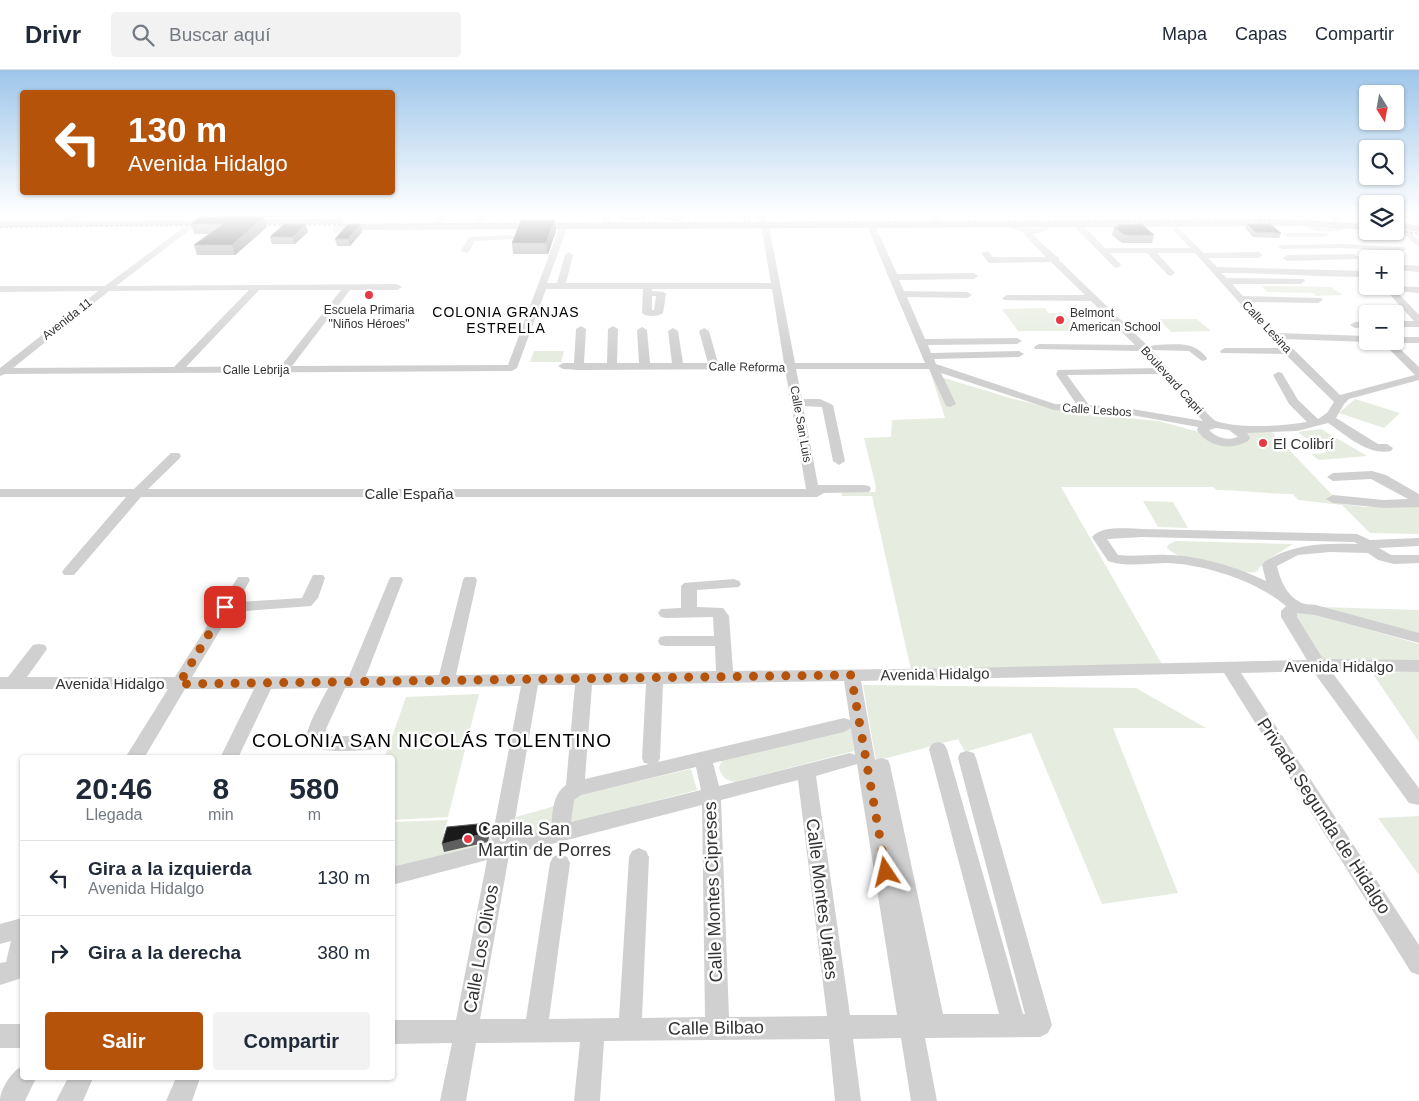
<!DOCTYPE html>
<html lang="es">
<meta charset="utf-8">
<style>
:root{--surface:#fff;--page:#f2f2f3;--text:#1f2937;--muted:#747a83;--line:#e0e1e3;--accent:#b45309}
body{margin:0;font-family:Helvetica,sans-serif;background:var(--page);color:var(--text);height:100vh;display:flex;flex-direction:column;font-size:19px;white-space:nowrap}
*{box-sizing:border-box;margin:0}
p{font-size:16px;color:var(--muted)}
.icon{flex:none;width:28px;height:28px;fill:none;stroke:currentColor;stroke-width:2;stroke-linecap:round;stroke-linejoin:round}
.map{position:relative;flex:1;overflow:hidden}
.panel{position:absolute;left:20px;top:685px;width:375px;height:325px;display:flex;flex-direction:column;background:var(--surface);border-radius:5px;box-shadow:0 1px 4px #0004}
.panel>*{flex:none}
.top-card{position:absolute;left:20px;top:20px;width:375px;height:105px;border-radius:5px;box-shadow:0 1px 4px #0004;background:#b45309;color:#fff;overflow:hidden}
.needle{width:32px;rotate:169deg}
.tools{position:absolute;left:1359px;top:15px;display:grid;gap:10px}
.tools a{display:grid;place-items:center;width:45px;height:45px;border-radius:5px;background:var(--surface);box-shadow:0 1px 4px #0004;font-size:25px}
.pin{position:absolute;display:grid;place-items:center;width:42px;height:42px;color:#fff;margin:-21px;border-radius:10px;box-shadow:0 2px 8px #0006}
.me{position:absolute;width:55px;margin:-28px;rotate:350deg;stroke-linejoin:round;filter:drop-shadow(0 0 4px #0008)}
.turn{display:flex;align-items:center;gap:18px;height:105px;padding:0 25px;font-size:22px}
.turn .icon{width:65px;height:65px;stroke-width:2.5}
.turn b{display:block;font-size:35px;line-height:42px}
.eta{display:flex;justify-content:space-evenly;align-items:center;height:85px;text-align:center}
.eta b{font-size:30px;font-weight:700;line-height:35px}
.action{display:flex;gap:10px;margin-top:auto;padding:10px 25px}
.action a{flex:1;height:58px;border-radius:5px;background:var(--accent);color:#fff;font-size:20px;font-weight:700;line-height:58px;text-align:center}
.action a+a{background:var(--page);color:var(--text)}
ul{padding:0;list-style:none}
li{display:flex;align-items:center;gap:15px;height:75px;padding:0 25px;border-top:1px solid var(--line)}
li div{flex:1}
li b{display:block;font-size:19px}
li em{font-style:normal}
header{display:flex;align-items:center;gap:30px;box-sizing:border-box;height:70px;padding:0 25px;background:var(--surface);border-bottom:1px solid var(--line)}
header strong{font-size:24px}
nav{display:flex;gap:28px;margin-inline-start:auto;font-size:18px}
.search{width:350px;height:45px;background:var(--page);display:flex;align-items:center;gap:12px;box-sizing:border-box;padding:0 18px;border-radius:5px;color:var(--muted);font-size:19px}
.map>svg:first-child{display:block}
</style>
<header>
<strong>Drivr</strong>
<div class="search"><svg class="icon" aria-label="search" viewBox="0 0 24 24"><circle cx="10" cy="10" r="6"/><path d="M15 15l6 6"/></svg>Buscar aquí</div>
<nav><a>Mapa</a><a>Capas</a><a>Compartir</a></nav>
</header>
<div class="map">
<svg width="1419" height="1031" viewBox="0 0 1419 1031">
<rect width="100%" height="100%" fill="#fff"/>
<path fill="#e6ecdf" d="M1262,216L1331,217L1343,225L1316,226L1314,223L1267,222Z
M1045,238L1048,243H1064L1080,261H1018L1002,239Z
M1159,249H1197L1211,261L1171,262Z
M534,281H564L561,292H530Z
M931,304L1010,328L1068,342L1158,351L1203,363L1206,366L1237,372L1241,362L1271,361L1341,434L1365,437H1419V464L1370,463L1342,435L1298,430L1293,424C1267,424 1242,420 1216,420L1214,417H1061L1163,596L911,600L872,426H842L841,422H875L876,417L864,368L891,367L892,350L945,348Z
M1355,329L1400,343L1384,358L1339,343Z
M1321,359L1367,386L1319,390L1311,384L1326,383L1298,362Z
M1143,431L1173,432L1188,458L1158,457Z
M1176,471L1293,474L1264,492L1256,502C1234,504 1183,493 1167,478L1168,475Z
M1320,537L1419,540V566Z
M1297,541H1303L1419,574V592L1324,594L1295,545Z
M1419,601V672L1373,604Z
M863,615L1136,618L1206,658H1113L1178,823L1102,834L1031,663L965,682L958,669L876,691Z
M479,624L448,747L393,750L392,688L385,687L406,627Z
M852,658L854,681L735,712C725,710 721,706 719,697L723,689Z
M691,699L697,720L568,754L570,727Z
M555,736L552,758L513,767L516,747Z
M1419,746V805L1378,748Z
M448,750L443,763L497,759L494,774L393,800L392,752Z"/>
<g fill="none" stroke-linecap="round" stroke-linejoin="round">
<path stroke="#d6d6d6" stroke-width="11" stroke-dasharray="11 5.5" stroke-linecap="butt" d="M333,157H348"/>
<path fill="#d0d0d0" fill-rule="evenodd" d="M78,143H88L71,155H65V151Z
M203,143H212L116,216L397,214L402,217L397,220H350L292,296L508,295L560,156L564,154L568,156L547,213H557L565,185L569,182L573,185L566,213H771L761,156L757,151L756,143H764L765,151L769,156L795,293H925L865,151L869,149L873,151L897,204L974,203L978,206L974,209L899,210L904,221L967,222L972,225L967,228L907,227L925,269L1017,268L1022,271L1017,274L928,275L931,283L1019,281L1024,284L1019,287L934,289L936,294L1055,334L1077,335L1056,304L1058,300L1156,298L1141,281L1035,279L1034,277L1039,274L1135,275L1091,231L1004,230L1002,228L1007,225H1085L1051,192L991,193L988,192L981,183L988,181L993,187H1046L1022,162L1004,155L1008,153C1019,156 1028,160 1040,158L1042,152H1045L1049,154L1047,161L1032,164L1056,186L1059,187V190L1151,279V276L1155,275C1176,275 1193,270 1207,288L1206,290L1202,291L1189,281L1152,280C1161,290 1209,348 1216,351C1239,359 1283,356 1307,352L1289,334L1273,305L1278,302L1282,303L1298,330L1318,349L1327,343L1334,332L1285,284L1221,283L1220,281L1225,278H1280L1195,183H1157L1175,203L1171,206L1168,205L1147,183H1110L1121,195L1117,198L1114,197L1076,158V154H1082L1105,178H1190L1173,159L1177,157L1204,183L1259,182L1263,185L1259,188H1208L1217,197L1368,201V207C1319,207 1270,203 1221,203L1227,208L1304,209L1305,211L1301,214H1232L1243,226L1321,228L1323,230L1318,233L1248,232L1277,263L1368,266V271H1371L1368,272L1283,269L1340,325L1415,305L1381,271H1395V267H1419V273H1394L1419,297V310L1349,329L1344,334L1336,348L1378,374H1387L1393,378L1391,381C1368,386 1346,365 1328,353L1297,361L1247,363L1250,368L1248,371C1231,381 1208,377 1197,360L1198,357L1126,344L1054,340L941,303L956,334L950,337L946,336L929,299H796L802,329H820L833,335L845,391L839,395L833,391L822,337L803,336L818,415H864L869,416L871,419L869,422L824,423L817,427H141L74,505H64L62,502L64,499L126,427H0V419H134L171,383H179L181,386L179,389L148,419H806L785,299L579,300L563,299L558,296L563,293H574L576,259L581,256L586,259L584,293H607L608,259L613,256L618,259L617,293H639L637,260L642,257L647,260L650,293H672L668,261L673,258L678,261L683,293H708L699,261L704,258L709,261L718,293H784L772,219H652V221L664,222L666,224L663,243C658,247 647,247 642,243L643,219H546L517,298L512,301L5,304L0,306V298L98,221L0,222V216H105ZM249,220L174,297L13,298L109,221ZM259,220H341L281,296L186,297ZM652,226H656L654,240H652ZM1162,304L1203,351L1126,338L1089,335L1067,305ZM1216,358L1229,360L1238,367C1227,371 1217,368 1209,360Z
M443,143H452L436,159H430V155Z
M482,143H491L478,158H472L471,156Z
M604,143H612L610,154L603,152Z
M620,143H628V146L648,143L645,150H622Z
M661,143H669V146H682L686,148C680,152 669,151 662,149Z
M742,143H750V153H744Z
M928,143H936L943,155L942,157H936Z
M1187,143H1196L1202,148L1195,150Z
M1227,143H1236L1249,153L1242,155Z
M1261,143H1270L1264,150H1258L1257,148Z
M1282,143H1297L1312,148L1308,150Z
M1326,143H1334L1344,154L1343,159C1329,164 1311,162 1299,153L1303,151L1321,157L1336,156Z
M1402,143H1418L1419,150L1413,147H1401Z
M1409,155L1419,156V160H1414L1411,163L1419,171V177L1402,163Z
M1286,163H1325L1329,165L1325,167H1289L1285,165Z
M511,165L515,167L514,169L475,171L468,183L461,181L469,167Z
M1343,174L1403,177L1407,179L1403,181L1343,178L1282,179L1278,177L1282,175Z
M1354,184L1358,187L1357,189L1287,191L1283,188L1287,185Z
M1395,194L1419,196V202L1395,200Z
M1382,216L1419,217V223L1396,221L1419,245V257H1395V251H1414Z
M1368,251V257L1355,258L1350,255L1355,252Z
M1372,401L1386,405L1419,424V437L1384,438L1333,433L1326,429L1333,425L1384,430L1408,429L1371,409L1333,411L1327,407L1333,403Z
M1143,459L1357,464L1370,470L1419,468V476L1379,478L1391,485H1419V493L1394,494L1378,490L1368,483L1330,482L1298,485L1277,496C1280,510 1287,526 1300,532C1304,535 1311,534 1316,535L1419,563V573L1315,545L1297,543V547L1323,589L1419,590V602L1331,601L1419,718V735L1409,733L1313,601L1241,603L1419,875V905L1411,902L1224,603L861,611L875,690L881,688L888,690L890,695L943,944H999L929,679L932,674L938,672L944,674L947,679L1023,944H1025L958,688L960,683L967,681L974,683L976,688L1052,955L1048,963L1040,967L925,968L937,1031H911L901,968L853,969L861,1031H835L829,969L604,971L600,1031H574L580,972L476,973L466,1031H440L452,973L392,974V950H456L487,790L392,815V797L491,773L521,616L345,618L326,659L325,666H370L376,668L379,673L376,678L370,680C357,680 310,686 307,669C305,658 323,629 328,618L271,619L238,688H220L254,619H185L144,688H125L168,619H0V607H8L33,575L39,574L45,575L47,579L27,607H175L238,507H248L250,510L238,532L302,528L313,505H323L325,508L318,528L311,536L231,542L192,607L349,606L389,510L391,507H401L403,510L366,606L439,605L463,510L465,507H475L477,510L456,605L716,601L715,576H666L660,575L658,571L660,567L666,566H714L713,547L666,548L661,547L658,543L661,539L681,538V516L684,513L734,509L739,511L741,514L739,517L697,520V537L723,538L729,546L733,601L967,598L1307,590L1281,547V541L1286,536C1256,511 1207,495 1168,493C1149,493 1130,497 1111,492L1108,491L1092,467C1102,455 1129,459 1143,459ZM1143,467L1354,472L1358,474C1324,473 1294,473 1264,492L1262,495L1266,511C1237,497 1201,486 1168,485C1152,484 1135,487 1118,485L1107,469ZM844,611L850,650L844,648L658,692L660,688L663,614ZM646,614L642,688L644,693L649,694L585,709L592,615ZM538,615H575L566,715C552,725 553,742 551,758L512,767ZM851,658L855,685L850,683L719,716L713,693L844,662ZM857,694L897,945H850L816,706ZM696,697L701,720L571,752L574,730L581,725ZM798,710L827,946L729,947L721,730ZM702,735L705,947L642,948L649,787L646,781L639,778L632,781L629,787L619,948L549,949L570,793L567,787L560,784L553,787L550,793L526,949H480L509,785Z
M22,848V908L0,915V893L6,892L11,871L0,874V854Z
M0,954H22V978H0Z
M22,996V1008H36L25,1031H0C0,1019 12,1001 22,996Z
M68,1008H93L83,1031H56Z
M176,1008H200L192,1031H166Z"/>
<path fill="#ababab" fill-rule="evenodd" d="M340,149L343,150V154L0,157V151Z
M1303,150L1368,154V160L1303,156L348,160L343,157L348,154Z
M1395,151L1419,156V162L1395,157Z"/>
<path stroke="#888" stroke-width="2" stroke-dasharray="3 2" stroke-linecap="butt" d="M253,155L1286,150L1368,156
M0,157L205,155
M1395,160L1419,164"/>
</g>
<path fill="#8c8c8c" d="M212,143H327L324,146L264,147L267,157L235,185H197L194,175L209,164H194L191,154L214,147Z
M1014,143H1054L1053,145L1016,146Z
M555,150L556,161L548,184H513L512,173Z
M360,154L362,162L350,176H337L335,169Z
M1247,154L1281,163L1279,168L1253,167L1245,158Z
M1117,155L1154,165L1152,173H1122L1112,165L1114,157H1116Z
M308,162L295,174H272L270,167Z"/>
<path fill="#5f5f5f" d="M264,147L267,157L235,185L232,175Z
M555,150L556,161L548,184L546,173Z
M306,154L308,162L295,174L293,167Z
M360,154L362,162L350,176L348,169Z
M488,753L490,761L488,772L444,782L442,774Z"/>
<path fill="#1a1a1a" stroke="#5f5f5f" d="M199,147H264L232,175H194L223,154H191Z
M521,150H555L546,173H512Z
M284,154H306L293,167H270Z
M360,154L348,169H335L347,155Z
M1142,154L1154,165H1125L1114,157H1119L1117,155Z
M1247,154H1270L1281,163L1255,162Z
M488,753L486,763L442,774L447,757Z"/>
<linearGradient id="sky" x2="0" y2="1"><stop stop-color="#9ec6ea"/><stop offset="0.5" stop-color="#fff"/><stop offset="1" stop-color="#fff" stop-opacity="0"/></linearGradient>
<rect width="1419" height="288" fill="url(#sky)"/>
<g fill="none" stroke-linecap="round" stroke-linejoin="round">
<path stroke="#b45309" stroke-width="9" stroke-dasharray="0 16.2" d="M225,537L179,614L851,605L886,802"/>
</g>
<g fill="#e63946" stroke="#fff" stroke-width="2">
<circle cx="369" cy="225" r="5"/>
<circle cx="1060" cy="250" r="5"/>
<circle cx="1263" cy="373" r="5"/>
<circle cx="468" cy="769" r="5"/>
</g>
<g text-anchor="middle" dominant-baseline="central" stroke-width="5" stroke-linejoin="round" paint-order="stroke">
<g font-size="12" fill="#333" stroke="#fff">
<text x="369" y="240">Escuela Primaria<tspan x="369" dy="14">"Niños Héroes"</tspan></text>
<text x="1070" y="243" text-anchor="start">Belmont<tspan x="1070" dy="14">American School</tspan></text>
</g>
<g font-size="12" fill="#333" stroke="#fff">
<text transform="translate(67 249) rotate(-38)">Avenida 11</text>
<text transform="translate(1267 257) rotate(47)">Calle Lesina</text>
<text transform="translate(747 297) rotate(1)">Calle Reforma</text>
<text x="256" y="300">Calle Lebrija</text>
<text transform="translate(1172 310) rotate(48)">Boulevard Capri</text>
<text transform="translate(1097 340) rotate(4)">Calle Lesbos</text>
<text transform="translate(801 354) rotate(80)">Calle San Luis</text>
</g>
<g font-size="14" letter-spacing="1" fill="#000" stroke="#fff">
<text x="506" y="242">COLONIA GRANJAS<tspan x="506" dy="16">ESTRELLA</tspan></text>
</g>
<g font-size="15" fill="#333" stroke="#fff" text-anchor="start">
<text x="1273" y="373">El Colibrí</text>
</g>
<g font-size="15" fill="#333" stroke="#fff">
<text x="409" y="423">Calle España</text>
<text x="1339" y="596">Avenida Hidalgo</text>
<text transform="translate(935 604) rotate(-1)">Avenida Hidalgo</text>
<text x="110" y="613">Avenida Hidalgo</text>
</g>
<g font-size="18" fill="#333" stroke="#fff">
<text transform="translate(1324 746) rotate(57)">Privada Segunda de Hidalgo</text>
<text transform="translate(713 822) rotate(-92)">Calle Montes Cipreses</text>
<text transform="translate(822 829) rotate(83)">Calle Montes Urales</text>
<text transform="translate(481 879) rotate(-80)">Calle Los Olivos</text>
<text transform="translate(716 958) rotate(-1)">Calle Bilbao</text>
</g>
<g font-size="18" fill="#333" stroke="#fff" text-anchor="start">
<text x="478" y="759">Capilla San<tspan x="478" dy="21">Martin de Porres</tspan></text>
</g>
<g font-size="19" letter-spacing="1" fill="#000" stroke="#fff">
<text x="432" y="670">COLONIA SAN NICOLÁS TOLENTINO</text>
</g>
</g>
</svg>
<div class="tools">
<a><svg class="needle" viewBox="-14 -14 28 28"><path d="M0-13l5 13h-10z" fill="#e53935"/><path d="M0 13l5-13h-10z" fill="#747a83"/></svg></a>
<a><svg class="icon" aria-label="search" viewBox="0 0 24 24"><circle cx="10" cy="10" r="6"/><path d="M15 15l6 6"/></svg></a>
<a><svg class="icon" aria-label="layers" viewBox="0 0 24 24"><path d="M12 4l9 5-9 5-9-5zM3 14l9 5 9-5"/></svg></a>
<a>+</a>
<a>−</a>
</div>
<div class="pin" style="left:225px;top:537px;background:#d93025"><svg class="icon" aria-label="arrive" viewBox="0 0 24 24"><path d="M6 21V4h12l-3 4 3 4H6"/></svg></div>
<svg class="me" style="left:886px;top:802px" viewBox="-20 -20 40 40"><path d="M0-17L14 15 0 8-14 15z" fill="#b45309" stroke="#fff" stroke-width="4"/></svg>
<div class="top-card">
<div class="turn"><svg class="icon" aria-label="left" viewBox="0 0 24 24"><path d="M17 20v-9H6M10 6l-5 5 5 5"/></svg><div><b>130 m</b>Avenida Hidalgo</div></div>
</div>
<section class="panel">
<div class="eta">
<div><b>20:46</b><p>Llegada</p></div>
<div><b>8</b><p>min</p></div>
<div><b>580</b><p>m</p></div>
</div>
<ul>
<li><svg class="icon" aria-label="left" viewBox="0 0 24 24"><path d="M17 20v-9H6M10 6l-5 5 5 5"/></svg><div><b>Gira a la izquierda</b><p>Avenida Hidalgo</p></div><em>130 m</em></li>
<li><svg class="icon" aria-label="right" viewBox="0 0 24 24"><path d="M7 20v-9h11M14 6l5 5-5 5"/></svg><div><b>Gira a la derecha</b></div><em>380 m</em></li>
</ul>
<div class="action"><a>Salir</a><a>Compartir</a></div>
</section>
</div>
